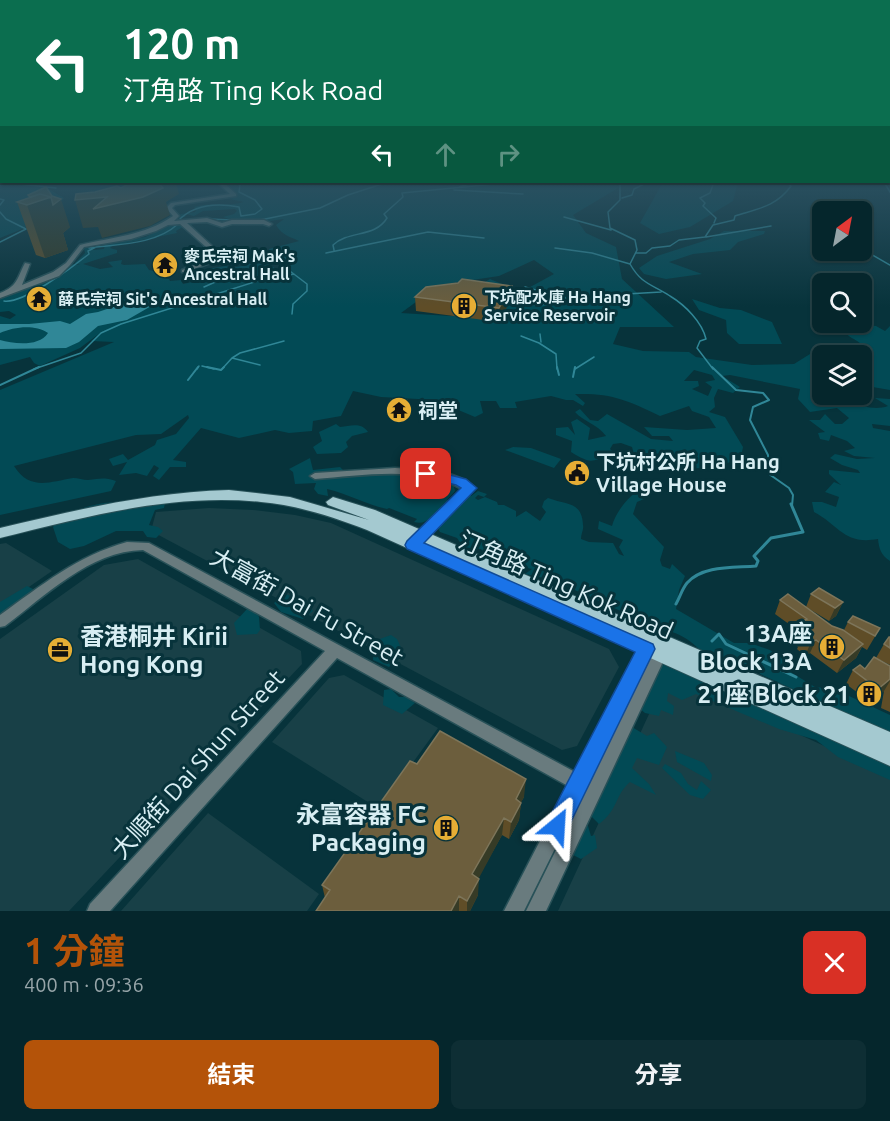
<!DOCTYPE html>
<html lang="zh-TW">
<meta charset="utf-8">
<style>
:root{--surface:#05262c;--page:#0e2e34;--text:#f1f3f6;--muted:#97a5a9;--line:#264348;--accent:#b45309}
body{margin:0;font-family:Ubuntu,"Noto Sans TC",sans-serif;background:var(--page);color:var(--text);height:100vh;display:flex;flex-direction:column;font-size:22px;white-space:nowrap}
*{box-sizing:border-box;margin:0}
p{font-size:20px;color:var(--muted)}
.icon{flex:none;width:33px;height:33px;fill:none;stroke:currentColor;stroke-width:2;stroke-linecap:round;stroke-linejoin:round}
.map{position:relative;height:911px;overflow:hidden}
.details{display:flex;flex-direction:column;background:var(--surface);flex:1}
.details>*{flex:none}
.hud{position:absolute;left:0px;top:0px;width:891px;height:183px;box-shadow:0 2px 4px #0004,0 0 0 2px var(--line);background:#0b6e4f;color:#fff;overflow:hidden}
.needle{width:39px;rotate:32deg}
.controls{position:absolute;left:812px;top:201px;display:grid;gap:12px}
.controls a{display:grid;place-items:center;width:60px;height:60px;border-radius:9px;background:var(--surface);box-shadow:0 2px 4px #0004,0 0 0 2px var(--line);font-size:30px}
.pin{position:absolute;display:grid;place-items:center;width:51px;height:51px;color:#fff;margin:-26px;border-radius:12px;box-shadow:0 3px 9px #0006}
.me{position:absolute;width:66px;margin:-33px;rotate:27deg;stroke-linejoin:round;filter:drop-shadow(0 0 4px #0008)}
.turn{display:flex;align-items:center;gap:21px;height:126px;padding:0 24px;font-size:27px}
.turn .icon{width:78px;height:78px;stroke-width:2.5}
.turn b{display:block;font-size:42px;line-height:51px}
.lanes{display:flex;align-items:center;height:57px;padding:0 24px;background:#0003;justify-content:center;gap:30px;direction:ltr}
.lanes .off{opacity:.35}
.round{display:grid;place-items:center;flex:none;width:63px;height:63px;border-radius:9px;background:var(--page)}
.head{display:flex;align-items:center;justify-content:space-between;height:102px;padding:0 24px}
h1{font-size:36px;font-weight:700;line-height:45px;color:var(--accent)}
.primary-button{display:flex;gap:12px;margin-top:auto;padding:12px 24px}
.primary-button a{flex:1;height:69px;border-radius:9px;background:var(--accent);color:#fff;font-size:24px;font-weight:700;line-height:69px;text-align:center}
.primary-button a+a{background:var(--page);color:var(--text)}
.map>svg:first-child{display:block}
</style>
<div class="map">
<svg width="890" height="911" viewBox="0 0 890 911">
<rect width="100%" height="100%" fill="#07333b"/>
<path fill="#184047" d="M209,508L253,510L295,515L331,523L609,649L619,667L577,746L562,750L151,531L156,512Z
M6,543L52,571L0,607V544Z
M138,559L301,651L302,664L69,911H0V639L104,565Z
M344,675L438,728L379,809L272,742L329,678Z
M684,682L890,776V911H558L662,686Z
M208,813L319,894L307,911H121Z"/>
<path fill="#024a55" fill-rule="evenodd" d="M0,179L2,182H50L40,184L64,198C49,219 23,229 0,238Z
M196,182H628L573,215L586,233L616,247L622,279L674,327H620L613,344L643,351L689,352L696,357L752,365L794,364L810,354L822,356V394C845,395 865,414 888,406L875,398L890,399V426L872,424L873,428L890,431V561C881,555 879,549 878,539C844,545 840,526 814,512L812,502H822L836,507L839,497L825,492L834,482L841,485L829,474V470L860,473L858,470L842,465L830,458L835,454L857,459L875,458L854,456L844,451L855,448L847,441L831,435L829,441L820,439L818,433L825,432L809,420H820L825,414L835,424H842L849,418L837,408L810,412L798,399L800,389L730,375L722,376L740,387L733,393L718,389L714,398L715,407L709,412L725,417L743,447L741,457C707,476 669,468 634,454L632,447L621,443L613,444L610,449L621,459L610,455C590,462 591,464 571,452L572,441L556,435V428L568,427L575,435L571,422L577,419L590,428L588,440L606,436C597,424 584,422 575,412L580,409L590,420L598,421L607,414L651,439L673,441L669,436H652L644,427L687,430L716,428L709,417L692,411L689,406L660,416C627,400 612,393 575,394L585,403L583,406L573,400H566L551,396L515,402L517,408H500L496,401H480L483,413L475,417L456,409L455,401L381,397L353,391L341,416L313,421L312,431L289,433L275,430L239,438L201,428L173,460L186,462V467H170L159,480L153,476L159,468L154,465L147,476L136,473L119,475L127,462L113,466L109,459L123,454L128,460L155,445L157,440L176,434L189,418L188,415L161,434L136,435L14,466C30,491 49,482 73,478C78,478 83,480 88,480C100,479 103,477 116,481L111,491L0,515V390L114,342L91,341L104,330L80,348L40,366L34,363L30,357L0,365V316L10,319L16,315L9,311L0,312V299L51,279L73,264L80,265L75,263L85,253L84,248L95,245L92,248L93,250L104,249L105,244L145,237L173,224L198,221V219L208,217L219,219L184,226L176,231L177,233L112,246L110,248L117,250V253L83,264L100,269L113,267L108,262L122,260L121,264L124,265L145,264L149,270L158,272V277L169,279L170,281L181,280L183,284L205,279L200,276L194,279L190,275L200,271L203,274L207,272L206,269L226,266L233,268L256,262L269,264L280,272L291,267L287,263H273L259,258L271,256L269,249L299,241C289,236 283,236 276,225L284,219L254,223L236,222L223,217L234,214L237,211L235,209L203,211L194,216L186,214L185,217L177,218L181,214L195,212L196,209L194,207C210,202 227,207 244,202L230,199L238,196L226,187L192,183ZM534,260L554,274L521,292L490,279L479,286L476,311L450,316L401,313L439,285L499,276ZM694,370L712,375L715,380L705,382L712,387L708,396L692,389L699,386L698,381H684Z
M663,182H738L733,201L690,227L659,234L640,223Z
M724,231H765L764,234L738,242L730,250L693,254L669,262L702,274L666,279L644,274L639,268L657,256L710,239Z
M692,299L720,308L741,310L772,322L782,344H739L727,333L726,320L699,310Z
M857,324L876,326L885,331L890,326V390L861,385V359L870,362C868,357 867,351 864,347C857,338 849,340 841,327Z
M336,424L340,427C351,426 361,422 368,432L352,436L346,442L348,447L341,453L317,454L313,447L322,441L319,432Z
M513,447L531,448L561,459L554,468L505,450Z
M310,458L313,470L340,467L343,470L353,472V476L381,474L416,475L418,468L427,463L440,471L435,477L453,483L455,491L447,500L451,502L465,495L471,496L478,491L487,494L484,497L478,495L475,498L478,500L485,497L497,502L498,505H504L516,511V517L526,511L540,521L546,512L542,507L544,501L548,498C566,505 582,501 583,525C584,530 581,533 581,539L589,542L613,543L619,554L624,556L619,547L623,540L598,529L599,521L612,526C616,511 631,492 646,487L651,496L637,502L633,514L664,547L660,560L662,566L670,569L672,564L685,576L679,590L676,609L734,643H750L770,650L786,660L784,668L815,687L834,689L890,715V733L760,674L758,667L750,661L742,667L715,655L705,657C696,641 667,624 650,632L627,614L553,580L525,574L532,569C513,565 493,565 481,549L464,548L457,538L440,532L431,517C426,522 421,524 414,522L417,519L389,508L387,509C365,504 348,494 327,489L328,496L318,494L314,489L316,483L295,484L293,472L289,469Z
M161,495L165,503L164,508L155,510L149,525L158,527L163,531L156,538L147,537L143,531H116L84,546L70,549L58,542L53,527L61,515C73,512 107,498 117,504Z
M27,586L33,589L30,595L0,620V602Z
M284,593L309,605L313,611L303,619L281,612L274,603Z
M247,609L255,610L259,617L260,630L257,634L237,635L234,623Z
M391,635L397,639L403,652L389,667L373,660L374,641Z
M656,651L890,753V780L838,757L816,740L779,729L696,694L682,700L668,693L667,701L674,706L673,715L661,710L659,716L645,713L633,703Z
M391,689L399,697H407L415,703L402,714L383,705L384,690Z
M617,715H629L632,727L647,736L654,733L667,747L659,765L637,758L632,768L649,784L656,795L630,782C614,796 619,809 599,824L586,811L611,744L608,737Z
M675,751L704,763L712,775L711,781L677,762Z
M665,764L681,773L688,784L697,790L701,781L711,790L703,799L690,795L662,768Z
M579,822L588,826L591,836L595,835L597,848L581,859L569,853Z"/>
<path fill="#308797" d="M131,301L152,302L153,305L127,320L98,326L79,342L66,348L0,349V340C14,344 39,347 48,333C34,324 14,327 0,333V324H29L60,321L70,324L86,314L98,312Z"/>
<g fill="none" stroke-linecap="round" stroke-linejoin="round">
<path stroke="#308797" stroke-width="1.5" d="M2,182L56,188
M620,182V200L608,212L610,228L635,240L637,250L630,264C642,285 652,284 670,296C685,305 702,322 706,339L700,341L697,348L713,369
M714,182L710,193L700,198L705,203L703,206L716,218L714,223
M884,182L890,192
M459,187L476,182
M454,190L523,194
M622,198L632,195L634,189L648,182
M0,199L4,200L0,205
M0,212L6,219L26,229L0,242
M564,217L611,230
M207,219L234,220
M260,220L320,208L348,195L388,182
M178,221C194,204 217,203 239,207L241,216L255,214L262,209L255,200L239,192L240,185L233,182
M706,237L771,226
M89,248C118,244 155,245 178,224
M555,248L592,253L630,264
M862,249L890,265
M334,250L333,245C349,230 375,238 387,218L384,214L403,197L402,193L515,182
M326,253L428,232L484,238
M636,253H646L652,248L670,246L679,240L705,237L713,225L734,220L735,216C756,209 776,207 791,186L786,182
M255,260L278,262L307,284V291L293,304L292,314
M204,287L222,279L251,280L277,274
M525,287L568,299
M4,301C23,304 73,267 89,254L88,251L98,246
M528,305L558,304L609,295L661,292
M540,334L541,342
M521,336L539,343L556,354L557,369
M260,365L232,358L240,353L284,341
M202,366L214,369
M34,369L81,353L101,333L121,324L267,278L294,274
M197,369L199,366
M222,369L232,358
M575,369L594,357"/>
<path stroke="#308797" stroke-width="2" d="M207,367L221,370L224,367
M557,367L559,375
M712,367L736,390L763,393L769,400L753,407L750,420L768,455L769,474L789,488L793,495L792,506
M573,377L575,367
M188,380L198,367
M0,385L39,367"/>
<path stroke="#308797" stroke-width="3" d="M676,604C680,597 682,589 687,583C703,565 734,568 756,566L758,561L754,556L771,538L803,532L791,504
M712,641L719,634L726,644L796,677"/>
<g stroke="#285158" stroke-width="3">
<path id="minor" d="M220,183H224L236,194V196L175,205L172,208L179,216L174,221L207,218L222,223L232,220H264L272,224L269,226L263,224H232L222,227L207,222L187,223L212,246L213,247L210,250L218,258V260L186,272H182V270L211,258L202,249L206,247L180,224L168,225L156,231L131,239L84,247L70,265L59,276L0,298V293C18,286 17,278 25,263L30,264L22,285L53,272L66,263L80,245C112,237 144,236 173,216L166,208L171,203L230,194L220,185Z
M395,468C420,469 456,469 475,488L420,545H412L410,542L412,539L462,489C419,465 362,476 315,479L310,476L315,473Z
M127,542L149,543L575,772L644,639L649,637L654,639L656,643L589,780L590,781L657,645L662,643L667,645L669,649L546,911H526L583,795L582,794L524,911H504L568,786L337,658L110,911H87L90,904L325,651L143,550C90,551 45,596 5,626L0,627V615C42,585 77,556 127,542Z"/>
</g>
<g stroke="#285158" stroke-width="2">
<path id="major" d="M229,490L290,497L369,520L328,505L326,502L333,497L375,510L890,732V766L367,530C333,517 297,505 261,502C172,493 85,517 0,538V528C76,510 150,492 229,490Z"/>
</g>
<use href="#minor" fill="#697b7e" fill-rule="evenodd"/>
<use href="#major" fill="#a4c9d0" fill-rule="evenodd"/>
</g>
<path fill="#5f4d27" d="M28,195L70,227L63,233L68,250L45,258L36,255L17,202L29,198Z
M458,283L511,299L499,322L416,311L415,297Z
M811,594L843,602L836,616L829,621L806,607L832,626L844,630L848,622L880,628L867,650L862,647L856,658L837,673L810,653L805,656L797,649L798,647L788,638L793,627L775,614L780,600L806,607Z
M890,637V665L876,658L884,644Z
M890,666V712L881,708L884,691L870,702L846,684L853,670Z
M417,764L524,797L521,802L519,820L509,839L502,835L478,878V895L470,911H316L325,898L322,885Z"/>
<path fill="#363b26" d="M151,182H176L179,194L166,202L170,215L150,226L102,238L98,227L83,228L75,200Z
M51,197L61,199L70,227L63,233L68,250L45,258L27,205Z
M512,286L511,299L499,322V308Z
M843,602L836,616L829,621L835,608Z
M816,640L810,653L805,656L811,642Z
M863,644L856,658L837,673L844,660Z
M890,679V681L884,691L870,702L878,689Z
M526,779L524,797L514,816L516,799Z
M521,803L519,820L509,839L511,822Z
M504,818L502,835L472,891V874Z
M479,879L478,895L470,911H467V901Z
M459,896V911H451Z"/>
<path fill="#6c5e3d" stroke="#7d755a" stroke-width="1.5" d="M132,182H158L163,188L143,197L93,209L107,197L75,200L76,194L95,192L117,186L121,188Z
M46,187L52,196L61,199L53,205L51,197L40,194L30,197L28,195Z
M40,194L51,197L27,205L17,202Z
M462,279L512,286L499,308L415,297L426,287L458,283Z
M819,588L843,602L835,608L811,594Z
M788,594L832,626L843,630L863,644L844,660L816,640L811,642L803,635L805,634L794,625L807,619L780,600Z
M853,616L880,628L875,636L848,622Z
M889,637H890V648L884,644Z
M874,657L890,666V679L878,689L853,670L860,665L865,669Z
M440,731L526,779L516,799L521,803L511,822L504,818L472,874L479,879L467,901L459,896L451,911H316L330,890L322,885L410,761L417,764Z"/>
<linearGradient id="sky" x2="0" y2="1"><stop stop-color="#041c20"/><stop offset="0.58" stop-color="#2b5060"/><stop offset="1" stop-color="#2b5060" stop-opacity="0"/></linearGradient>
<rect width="890" height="307" fill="url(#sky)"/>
<path fill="#1a73e8" stroke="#114b97" stroke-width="1.5" d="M426,469L466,479L477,488L424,543L653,644L655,649L565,834L557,837L549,834L545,826L549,818L635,652L407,549L405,545L407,541L461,488L456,485L421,477L419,474L421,471Z"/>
<defs>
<g id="temple-disc" transform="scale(1.35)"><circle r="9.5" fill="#e5ad35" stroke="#07333b"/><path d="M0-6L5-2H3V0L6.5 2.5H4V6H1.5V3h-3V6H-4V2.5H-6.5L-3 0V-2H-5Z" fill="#111"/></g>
<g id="building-disc" transform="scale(1.35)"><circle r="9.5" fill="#e5ad35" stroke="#07333b"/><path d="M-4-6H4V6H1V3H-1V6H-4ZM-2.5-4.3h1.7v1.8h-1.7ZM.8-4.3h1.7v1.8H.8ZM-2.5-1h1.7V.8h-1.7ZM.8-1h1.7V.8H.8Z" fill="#111"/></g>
<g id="civic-disc" transform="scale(1.35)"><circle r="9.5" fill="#e5ad35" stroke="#07333b"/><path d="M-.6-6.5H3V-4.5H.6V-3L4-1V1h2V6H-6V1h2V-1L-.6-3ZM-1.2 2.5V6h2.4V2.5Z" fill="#111"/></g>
<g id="office-disc" transform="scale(1.35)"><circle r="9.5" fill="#e5ad35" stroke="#07333b"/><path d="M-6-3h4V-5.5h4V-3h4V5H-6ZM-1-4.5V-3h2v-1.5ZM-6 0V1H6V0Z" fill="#111"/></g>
</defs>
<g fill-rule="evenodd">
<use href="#temple-disc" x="165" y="265"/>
<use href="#temple-disc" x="39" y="299"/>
<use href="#building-disc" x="464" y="306"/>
<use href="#temple-disc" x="399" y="410"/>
<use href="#civic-disc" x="577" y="473"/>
<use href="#building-disc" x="832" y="647"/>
<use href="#office-disc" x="60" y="650"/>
<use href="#building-disc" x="869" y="694"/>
<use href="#building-disc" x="446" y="828"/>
</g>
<g text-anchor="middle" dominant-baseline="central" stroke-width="6" stroke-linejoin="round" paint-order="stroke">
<g font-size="16" font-weight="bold" fill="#d8eef3" stroke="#07333b" text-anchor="start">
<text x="184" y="256">麥氏宗祠 Mak's<tspan x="184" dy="18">Ancestral Hall</tspan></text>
<text x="484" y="297">下坑配水庫 Ha Hang<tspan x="484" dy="18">Service Reservoir</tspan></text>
<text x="58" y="299">薛氏宗祠 Sit's Ancestral Hall</text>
</g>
<g font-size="20" font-weight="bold" fill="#d8eef3" stroke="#07333b" text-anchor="start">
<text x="418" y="410">祠堂</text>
<text x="596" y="461">下坑村公所 Ha Hang<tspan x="596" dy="23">Village House</tspan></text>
</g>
<g font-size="24" fill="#d8eef3" stroke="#07333b">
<text transform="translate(566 585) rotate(24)">汀角路 Ting Kok Road</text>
<text transform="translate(307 607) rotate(29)">大富街 Dai Fu Street</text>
<text transform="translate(198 764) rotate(-48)">大順街 Dai Shun Street</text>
</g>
<g font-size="24" font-weight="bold" fill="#d8eef3" stroke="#07333b" text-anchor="end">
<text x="812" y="633">13A座<tspan x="812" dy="28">Block 13A</tspan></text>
<text x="80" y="636" text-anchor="start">香港桐井 Kirii<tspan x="80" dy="28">Hong Kong</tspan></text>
<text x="850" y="694">21座 Block 21</text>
<text x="426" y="814">永富容器 FC<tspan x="426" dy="28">Packaging</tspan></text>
</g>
</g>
</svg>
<div class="controls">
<a><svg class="needle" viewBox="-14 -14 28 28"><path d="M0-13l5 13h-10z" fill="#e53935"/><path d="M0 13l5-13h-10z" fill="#97a5a9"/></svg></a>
<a><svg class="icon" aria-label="search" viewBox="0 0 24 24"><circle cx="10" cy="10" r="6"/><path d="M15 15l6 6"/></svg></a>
<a><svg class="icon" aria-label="layers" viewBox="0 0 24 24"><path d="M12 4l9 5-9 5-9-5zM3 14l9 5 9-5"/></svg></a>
</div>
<div class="pin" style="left:426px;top:474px;background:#d93025"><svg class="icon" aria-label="arrive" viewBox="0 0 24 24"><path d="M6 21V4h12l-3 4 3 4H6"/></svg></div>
<svg class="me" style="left:557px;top:826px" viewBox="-20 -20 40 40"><path d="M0-17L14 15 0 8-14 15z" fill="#1a73e8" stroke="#fff" stroke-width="4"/></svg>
<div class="hud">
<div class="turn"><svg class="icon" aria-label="left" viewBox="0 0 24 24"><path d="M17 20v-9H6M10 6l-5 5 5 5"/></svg><div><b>120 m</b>汀角路 Ting Kok Road</div></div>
<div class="lanes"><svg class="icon" aria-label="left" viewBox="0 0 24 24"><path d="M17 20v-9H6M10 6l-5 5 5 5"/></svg><svg class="icon off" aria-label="ahead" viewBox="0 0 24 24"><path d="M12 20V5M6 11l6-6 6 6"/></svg><svg class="icon off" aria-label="right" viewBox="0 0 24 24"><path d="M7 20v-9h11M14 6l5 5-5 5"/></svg></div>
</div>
</div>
<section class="details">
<div class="head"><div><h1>1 分鐘</h1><p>400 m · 09:36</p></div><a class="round" style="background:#d93025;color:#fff"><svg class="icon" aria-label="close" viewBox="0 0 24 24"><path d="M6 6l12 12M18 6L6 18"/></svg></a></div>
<div class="primary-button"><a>結束</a><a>分享</a></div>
</section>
